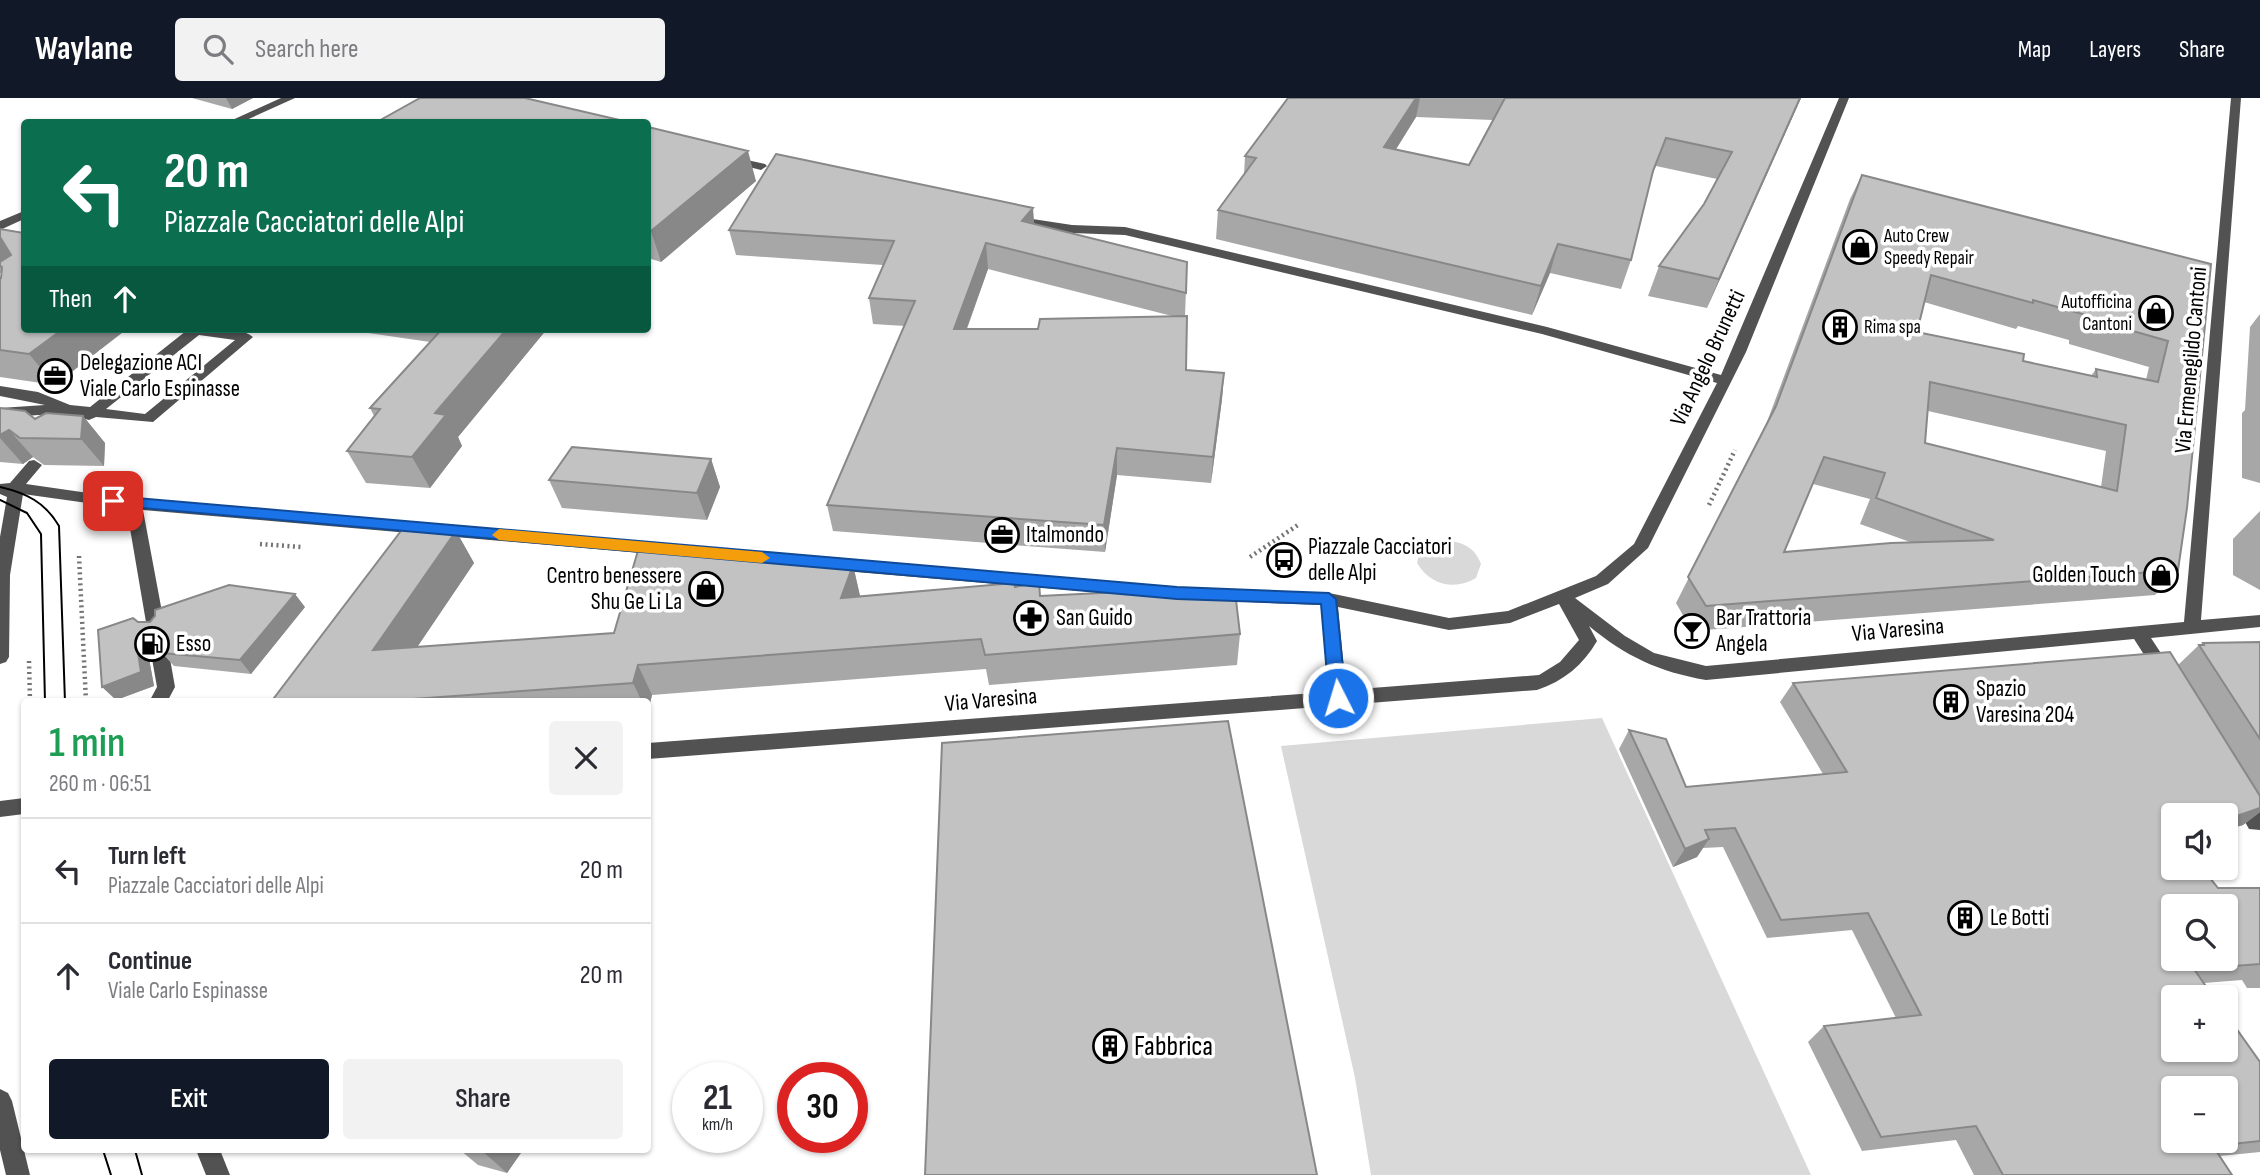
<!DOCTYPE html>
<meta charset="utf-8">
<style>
:root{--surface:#fff;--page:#f2f2f3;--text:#2b2b33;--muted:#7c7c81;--line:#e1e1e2;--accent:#111827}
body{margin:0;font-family:"Sofia Sans Condensed",sans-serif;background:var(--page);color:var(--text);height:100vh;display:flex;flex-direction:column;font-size:26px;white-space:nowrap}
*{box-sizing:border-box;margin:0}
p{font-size:23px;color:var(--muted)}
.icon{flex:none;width:38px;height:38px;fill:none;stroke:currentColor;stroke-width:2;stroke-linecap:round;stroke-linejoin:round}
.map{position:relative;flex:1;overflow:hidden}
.drawer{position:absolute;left:21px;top:600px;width:630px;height:455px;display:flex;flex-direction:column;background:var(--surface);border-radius:7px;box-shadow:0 2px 5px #0004}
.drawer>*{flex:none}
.banner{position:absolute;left:21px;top:21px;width:630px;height:214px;border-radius:7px;box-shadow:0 2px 5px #0004;background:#0b6e4f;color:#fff;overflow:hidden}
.tools{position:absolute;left:2161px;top:705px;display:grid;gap:14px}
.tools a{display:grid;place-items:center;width:77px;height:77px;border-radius:7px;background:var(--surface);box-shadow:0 2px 5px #0004;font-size:35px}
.speed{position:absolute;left:672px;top:964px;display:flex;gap:14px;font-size:35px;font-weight:700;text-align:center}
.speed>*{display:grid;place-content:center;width:91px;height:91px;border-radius:50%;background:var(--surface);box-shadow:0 2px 5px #0004;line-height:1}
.speed small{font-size:18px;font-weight:400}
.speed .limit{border:10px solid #d22;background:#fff;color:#111}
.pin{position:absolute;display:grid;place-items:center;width:60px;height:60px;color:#fff;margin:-30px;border-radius:14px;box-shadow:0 4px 10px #0006}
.me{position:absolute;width:77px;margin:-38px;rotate:355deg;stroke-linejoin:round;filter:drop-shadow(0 0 5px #0008)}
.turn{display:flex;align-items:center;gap:24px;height:147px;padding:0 28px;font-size:32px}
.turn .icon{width:91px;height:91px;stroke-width:2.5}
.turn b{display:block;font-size:49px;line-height:60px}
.then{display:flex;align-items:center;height:66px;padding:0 28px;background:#0003;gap:14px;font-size:26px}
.round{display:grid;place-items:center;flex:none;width:74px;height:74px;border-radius:7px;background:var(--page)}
.summary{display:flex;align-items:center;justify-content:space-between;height:119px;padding:0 28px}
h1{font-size:42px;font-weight:600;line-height:52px;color:#1e9e55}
.button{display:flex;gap:14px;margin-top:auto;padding:14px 28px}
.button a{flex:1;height:80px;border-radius:7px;background:var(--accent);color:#fff;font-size:28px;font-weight:600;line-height:80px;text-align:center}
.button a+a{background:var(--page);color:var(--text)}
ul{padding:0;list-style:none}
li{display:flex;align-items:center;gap:21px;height:105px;padding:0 28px;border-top:2px solid var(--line)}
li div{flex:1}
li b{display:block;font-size:26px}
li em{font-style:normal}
header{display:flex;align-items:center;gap:42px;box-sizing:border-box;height:98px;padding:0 35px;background:var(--accent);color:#fff}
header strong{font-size:33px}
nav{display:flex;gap:38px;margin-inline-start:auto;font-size:24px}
.search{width:490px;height:63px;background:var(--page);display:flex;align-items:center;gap:18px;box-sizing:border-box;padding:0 24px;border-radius:7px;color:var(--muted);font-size:26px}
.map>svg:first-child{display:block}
</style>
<header>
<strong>Waylane</strong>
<div class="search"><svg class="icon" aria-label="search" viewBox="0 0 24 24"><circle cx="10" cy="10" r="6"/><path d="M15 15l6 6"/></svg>Search here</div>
<nav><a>Map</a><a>Layers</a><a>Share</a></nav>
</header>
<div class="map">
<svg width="2260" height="1077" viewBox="0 0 2260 1077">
<rect width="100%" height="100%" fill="#fff"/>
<path fill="#d9d9d9" d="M1445,442C1462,444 1475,449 1481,466L1476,480C1455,493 1430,487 1417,465L1420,451L1435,443Z
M1602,620L1811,1077H1371L1355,980L1281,648Z"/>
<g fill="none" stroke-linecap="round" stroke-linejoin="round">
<path stroke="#747474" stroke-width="4.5" stroke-dasharray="2 3.5" stroke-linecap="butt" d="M1709,407L1735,352
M260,446L301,449
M79,458L86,604
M1250,459L1298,427
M29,563L30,604"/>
<path fill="#525252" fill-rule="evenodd" d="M281,0H295L242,24H228Z
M1839,0H1849L1746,254L1648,450L1608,486L1575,500L1625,538L1654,555L1706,568L2184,524L2231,0H2241L2201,522L2260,517V529L2151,540L2174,575L2171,580H2159L2134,541L1706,582C1659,574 1625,558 1589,528L1597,543C1583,567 1564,583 1537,592L648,661V645L1328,594L1321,507L1177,501L832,472L824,466L832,460L1177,489L1329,495L1449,520L1508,513L1596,478L1634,446L1717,285L1542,236L1125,137L1072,135L1013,126L1007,122L1013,118L1072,127L1125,129L1547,229L1721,277ZM1559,506L1579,542L1560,564L1539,577L1346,592L1338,509L1449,532L1510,525Z
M729,58L765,66L767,68L761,72L725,63L723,61Z
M24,113V121L0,132V123Z
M185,231C204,231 238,227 253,239L153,324L96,319L89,322C60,313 31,318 0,320V310L45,307L0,298V288L38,294L70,307L90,309L186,233ZM199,237L235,242L145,316L106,311Z
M34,362L42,367L26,386L123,400L744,452L752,458L744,464L143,412L165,530L162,535H150L147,530L127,413L123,410L23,396L10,477L9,559L6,564L0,566V439L7,399L0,396V386L10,385L29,363Z
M160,548L166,550L169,555L175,589L167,604H149L157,589L151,555L154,550Z
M2242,693L2249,695L2260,714V732L2249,731L2232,701L2235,695Z
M24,700V716L0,719V703Z
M0,991L8,995L12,1003L30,1077H6L0,1052Z
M196,1052H220L230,1077H206Z"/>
<path stroke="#000" stroke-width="2" d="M0,389C26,395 45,404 59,428L65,604
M0,402L27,415L41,436L45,604
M103,1052L111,1077
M135,1052L142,1077"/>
</g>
<path fill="#a7a7a7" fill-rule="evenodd" d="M192,0H253L232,11Z
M1288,0H1801L1707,210L1648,198L1659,168L1704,106L1717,81L1656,68L1651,80L1631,162L1621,191L1550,175L1532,217L1216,141L1218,112L1244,77L1245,58ZM1416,19L1493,22L1469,67L1396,51Z
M648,29L756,83L661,164L648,160Z
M1862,77L2211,166L2178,472L2155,497L1692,533L1676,505L1764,332L1850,101ZM1924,204L2016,231L2018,228L2069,242V246L2149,269L2146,282L2096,271L2091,278L2023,263L1917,234ZM1928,313L2106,353L2101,389L1925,345ZM1813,386L1870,401L1860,426L1910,444L1784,454Z
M1034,126L1187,164L1185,218L1186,272L1224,275L1222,301L1211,385L1117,377L1105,454L833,433L827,407L905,228L873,226L869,200L883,167L736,157L729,132ZM988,171L1176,219L1038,231H967Z
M0,131L55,287L0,279V180H1L2,175H0Z
M2260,216V385L2242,380V315L2245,312L2250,229Z
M341,231H547L458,339L462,348L430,390L366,385L347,353L374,318L370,310L430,244Z
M0,310L35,321L83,318L105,345L104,368L44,367L33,359L23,366L0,364Z
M711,361L720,389L707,422L562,410L549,382Z
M2260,413V492L2233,477V441Z
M456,433L474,465L417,549L614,535L853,467L860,498L1015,489L1040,498L1240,536L1237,567L989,587L986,571L652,597L648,613V604H271Z
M305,509L251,576L174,568L162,555L159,546L152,549L148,555L154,588L116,602L138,524H150Z
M2260,544V714L2243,727L2226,732V718H2174V770L2218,790H2260V890H2247L2242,882L2204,885L2260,964V1054L2220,1058L2232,1077H1974L1956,1042L1862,1053L1808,944L1824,928L1896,920L1852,832L1767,840L1723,749L1703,750L1697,759L1673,769L1619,651L1629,632L1686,689L1823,676L1780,604L1793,585L2178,567L2199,547L2203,545Z
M460,1052H523L507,1075L478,1067Z"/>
<path fill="#888" d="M226,0H253L232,11Z
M1416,0H1420L1416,19L1380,77L1384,49Z
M1800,0H1801L1707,210L1719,181Z
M748,53L756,83L661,164L651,133Z
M1033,110L1035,135L1022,123Z
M0,138L21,165L0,168Z
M986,145L988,171L957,257L954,231Z
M1558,146L1550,175L1532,217L1541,188Z
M63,231H127L55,287L29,256Z
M507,231H547L458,339L462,348L430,390L412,359L435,315Z
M1224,275L1222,301L1211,385L1213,359Z
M83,318L105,345L104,368L81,341Z
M9,332L33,359L23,366L0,340V337Z
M1117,350V377L1105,454L1104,427Z
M711,361L720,389L707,422L697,395Z
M456,433L474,465L395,582L373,552Z
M853,467L860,498L841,500Z
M295,496L305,509L251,576L240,562Z
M147,532L159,546L152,549L148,555L154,588L116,602L102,589L136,542L139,535Z
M638,567L652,597L648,613V604H642L633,585Z
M2260,710V714L2243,727L2226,732V724L2231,720Z
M1709,741L1697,759L1673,769L1685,751Z
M481,1052H523L507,1075Z"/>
<path fill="#c2c2c2" stroke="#888" stroke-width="2" fill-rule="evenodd" d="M420,0H525L628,24H377Z
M1288,0H1416L1384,49L1469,67L1505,0H1800L1719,181L1659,168L1704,106L1732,54L1666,40L1653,73L1631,162L1558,146L1541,188L1218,112L1256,60L1245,58Z
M648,29L748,53L651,133L648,132Z
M776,56L1033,110L1022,123L1187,164L1186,195L986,145L954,231H1038L1040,221L1187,218L1186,272L1224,275L1213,359L1117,350L1104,427L827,407L915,203L869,200L894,143L729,132Z
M1862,77L2211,166L2187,410L2178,472L1706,508L1688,479L1776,308ZM1931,177L2033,205V202L2086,217L2087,220L2168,243L2158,284L2096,271L2097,279L2023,263L2024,256L1917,234ZM1930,284L2126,327L2117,393L1925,345ZM1824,359L1885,375L1876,400L1994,442L1891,445L1784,454Z
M0,131L24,135V231H63L29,256L0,252V180H1L2,169L0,168V164L11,157L0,139Z
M442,231H507L435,315L446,317L412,359L347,353L380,311L370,310Z
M0,310L25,313L35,321L46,315L83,318L81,341L20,340L9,332L0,337Z
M572,349L711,361L697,395L549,382Z
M404,429L456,433L373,552L614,535L639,449L853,467L841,500L1014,485L1015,489L1039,484L1040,498L1121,494L1124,491L1236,502L1240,536L985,557L981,541L638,567L633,585L371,604H271Z
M229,487L295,496L240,562L162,555L156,535L147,532L139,535L136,542L141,574L102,589L98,532L133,520L138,524H150L155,518V512Z
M2260,544V641L2199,547H2204L2203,545Z
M2170,554L2260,698V710L2231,720L2226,724V718H2174V770H2202L2218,790H2260V866L2194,871L2214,900H2174V952H2226V916L2260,964V1043L2213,1048L2232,1077H2003L1976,1028L1881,1039L1824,928L1921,917L1868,815L1781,822L1735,730L1705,732L1709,741L1685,751L1629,632L1666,641L1686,689L1847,674L1793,585ZM2174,808H2226V861H2174ZM2174,990H2226V1043H2174Z
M1228,623L1317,1077H925L942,645Z"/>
<path fill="#1a73e8" stroke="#114b97" stroke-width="2" d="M113,398L1177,489L1329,495L1336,501L1346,600L1344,605H1332L1329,600L1321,506L1177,501L108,407L106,403L108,400Z"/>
<path fill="#f59e0b" d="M499,431L762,454L770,460L762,465L499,442L492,437Z"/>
<defs>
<g id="shop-ring" transform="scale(1.75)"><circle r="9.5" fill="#fff" stroke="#000" stroke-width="1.5"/><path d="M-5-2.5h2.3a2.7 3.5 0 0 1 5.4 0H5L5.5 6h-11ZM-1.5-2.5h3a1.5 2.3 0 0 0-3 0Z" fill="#000"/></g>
<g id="building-ring" transform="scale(1.75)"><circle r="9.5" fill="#fff" stroke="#000" stroke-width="1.5"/><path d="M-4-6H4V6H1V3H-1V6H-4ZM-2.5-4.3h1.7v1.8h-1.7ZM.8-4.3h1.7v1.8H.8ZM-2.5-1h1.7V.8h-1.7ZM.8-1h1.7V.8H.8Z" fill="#000"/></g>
<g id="office-ring" transform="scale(1.75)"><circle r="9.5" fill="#fff" stroke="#000" stroke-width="1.5"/><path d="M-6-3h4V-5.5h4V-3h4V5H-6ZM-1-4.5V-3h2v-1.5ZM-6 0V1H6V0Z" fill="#000"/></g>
<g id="bus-ring" transform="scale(1.75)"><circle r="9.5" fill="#fff" stroke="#000" stroke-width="1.5"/><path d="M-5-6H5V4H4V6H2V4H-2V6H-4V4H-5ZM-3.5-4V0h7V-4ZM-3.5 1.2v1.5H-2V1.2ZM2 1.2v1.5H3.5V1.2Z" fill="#000"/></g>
<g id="pharmacy-ring" transform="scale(1.75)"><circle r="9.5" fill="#fff" stroke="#000" stroke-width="1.5"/><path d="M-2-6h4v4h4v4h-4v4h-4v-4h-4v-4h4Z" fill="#000"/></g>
<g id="bar-ring" transform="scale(1.75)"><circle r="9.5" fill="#fff" stroke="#000" stroke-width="1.5"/><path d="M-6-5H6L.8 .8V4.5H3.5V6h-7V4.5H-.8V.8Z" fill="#000"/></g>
<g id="fuel-ring" transform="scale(1.75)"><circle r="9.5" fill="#fff" stroke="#000" stroke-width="1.5"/><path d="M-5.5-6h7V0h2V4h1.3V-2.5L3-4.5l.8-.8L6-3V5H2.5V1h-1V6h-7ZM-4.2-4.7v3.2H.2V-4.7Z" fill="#000"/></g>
</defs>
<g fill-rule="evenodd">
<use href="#shop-ring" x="1860" y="149"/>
<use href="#shop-ring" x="2156" y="215"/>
<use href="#building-ring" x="1840" y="229"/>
<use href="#office-ring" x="55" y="278"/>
<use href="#office-ring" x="1002" y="437"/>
<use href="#bus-ring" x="1284" y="462"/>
<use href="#shop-ring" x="2161" y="477"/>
<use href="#shop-ring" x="706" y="491"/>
<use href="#pharmacy-ring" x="1031" y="520"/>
<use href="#bar-ring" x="1692" y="533"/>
<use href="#fuel-ring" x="152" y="546"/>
<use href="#building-ring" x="1951" y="604"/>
<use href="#building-ring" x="1965" y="820"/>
<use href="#building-ring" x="1110" y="948"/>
</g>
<g text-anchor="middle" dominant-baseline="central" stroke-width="7" stroke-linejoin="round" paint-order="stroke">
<g font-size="19" fill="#000" stroke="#fff" text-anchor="start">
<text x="1884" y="138">Auto Crew<tspan x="1884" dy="22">Speedy Repair</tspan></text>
<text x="2132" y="204" text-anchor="end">Autofficina<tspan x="2132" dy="22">Cantoni</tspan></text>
<text x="1864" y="229">Rima spa</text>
</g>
<g font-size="23" fill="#000" stroke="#fff">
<text transform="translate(1708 260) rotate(-65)">Via Angelo Brunetti</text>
<text transform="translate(2191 262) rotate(-85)">Via Ermenegildo Cantoni</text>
<text transform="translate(1898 532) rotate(-5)">Via Varesina</text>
<text transform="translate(991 602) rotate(-5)">Via Varesina</text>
</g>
<g font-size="23" fill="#000" stroke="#fff" text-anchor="start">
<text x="80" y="265">Delegazione ACI<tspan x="80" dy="26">Viale Carlo Espinasse</tspan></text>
<text x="1026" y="437">Italmondo</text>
<text x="1308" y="449">Piazzale Cacciatori<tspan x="1308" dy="26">delle Alpi</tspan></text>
<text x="2136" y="477" text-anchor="end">Golden Touch</text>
<text x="682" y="478" text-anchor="end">Centro benessere<tspan x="682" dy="26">Shu Ge Li La</tspan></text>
<text x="1056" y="520">San Guido</text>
<text x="1716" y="520">Bar Trattoria<tspan x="1716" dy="26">Angela</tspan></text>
<text x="176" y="546">Esso</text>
<text x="1976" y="591">Spazio<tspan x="1976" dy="26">Varesina 204</tspan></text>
<text x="1990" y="820">Le Botti</text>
</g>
<g font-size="28" fill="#000" stroke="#fff" text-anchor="start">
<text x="1134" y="948">Fabbrica</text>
</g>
</g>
</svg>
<div class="tools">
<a><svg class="icon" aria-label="sound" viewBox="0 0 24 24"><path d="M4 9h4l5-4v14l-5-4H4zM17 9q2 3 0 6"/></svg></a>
<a><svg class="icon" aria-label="search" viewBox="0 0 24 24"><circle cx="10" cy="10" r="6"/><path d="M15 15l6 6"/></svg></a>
<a>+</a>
<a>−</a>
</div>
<div class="speed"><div>21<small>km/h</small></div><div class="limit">30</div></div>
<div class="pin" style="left:113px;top:403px;background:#d93025"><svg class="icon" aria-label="arrive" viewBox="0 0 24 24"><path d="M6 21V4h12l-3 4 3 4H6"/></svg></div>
<svg class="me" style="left:1338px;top:600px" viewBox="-20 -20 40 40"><circle r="17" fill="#1a73e8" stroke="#fff" stroke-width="3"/><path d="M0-11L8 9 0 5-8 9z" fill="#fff"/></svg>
<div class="banner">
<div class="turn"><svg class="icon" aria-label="left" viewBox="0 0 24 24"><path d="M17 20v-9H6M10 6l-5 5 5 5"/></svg><div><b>20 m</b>Piazzale Cacciatori delle Alpi</div></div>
<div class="then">Then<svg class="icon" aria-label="ahead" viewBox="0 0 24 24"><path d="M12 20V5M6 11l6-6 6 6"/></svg></div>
</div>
<section class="drawer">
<div class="summary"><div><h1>1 min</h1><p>260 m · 06:51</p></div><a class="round"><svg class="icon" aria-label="close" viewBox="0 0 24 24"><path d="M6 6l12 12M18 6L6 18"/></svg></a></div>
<ul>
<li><svg class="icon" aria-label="left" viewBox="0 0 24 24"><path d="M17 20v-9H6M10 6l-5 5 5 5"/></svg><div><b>Turn left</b><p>Piazzale Cacciatori delle Alpi</p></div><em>20 m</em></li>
<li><svg class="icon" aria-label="ahead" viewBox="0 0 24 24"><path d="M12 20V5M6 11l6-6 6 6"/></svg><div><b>Continue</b><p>Viale Carlo Espinasse</p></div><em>20 m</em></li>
</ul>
<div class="button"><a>Exit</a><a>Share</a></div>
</section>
</div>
